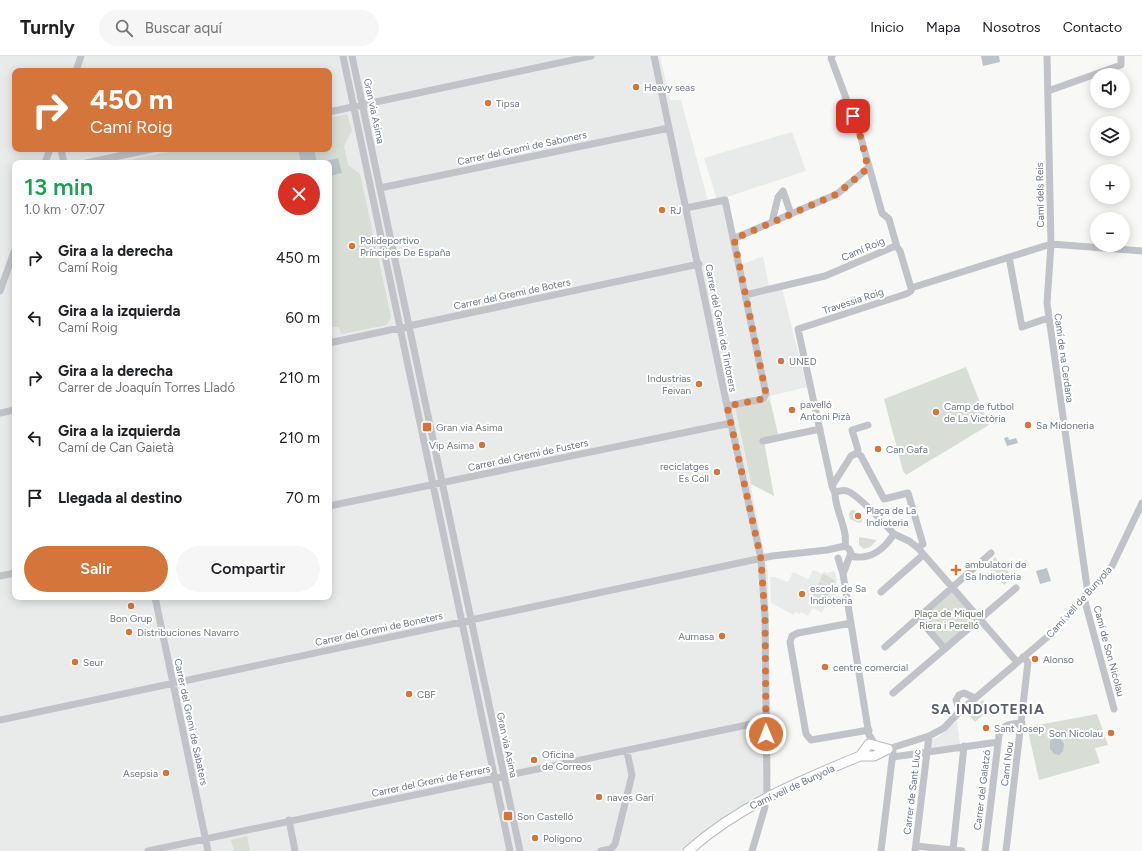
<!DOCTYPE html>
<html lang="es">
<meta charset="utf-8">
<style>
:root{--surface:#fff;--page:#f6f6f6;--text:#202124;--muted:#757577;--line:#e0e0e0;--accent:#d4753c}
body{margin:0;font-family:Figtree,sans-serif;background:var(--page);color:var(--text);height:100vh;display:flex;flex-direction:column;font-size:15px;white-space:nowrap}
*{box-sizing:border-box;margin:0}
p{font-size:13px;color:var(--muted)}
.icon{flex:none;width:22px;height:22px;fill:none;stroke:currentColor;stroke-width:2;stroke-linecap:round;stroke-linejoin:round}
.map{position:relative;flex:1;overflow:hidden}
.side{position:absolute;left:12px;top:104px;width:320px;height:440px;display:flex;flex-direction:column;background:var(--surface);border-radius:8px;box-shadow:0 2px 10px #0003}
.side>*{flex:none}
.guide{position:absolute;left:12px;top:12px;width:320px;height:84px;border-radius:8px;box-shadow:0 2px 10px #0003;background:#d4753c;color:#fff;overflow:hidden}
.fabs{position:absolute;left:1090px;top:12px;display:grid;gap:8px}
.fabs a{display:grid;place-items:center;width:40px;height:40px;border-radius:50%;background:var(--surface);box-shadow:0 2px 10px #0003;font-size:20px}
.pin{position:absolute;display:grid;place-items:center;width:34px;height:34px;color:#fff;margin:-17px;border-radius:8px;box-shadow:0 2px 6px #0006}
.me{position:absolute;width:44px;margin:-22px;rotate:359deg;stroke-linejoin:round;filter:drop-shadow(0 0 3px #0008)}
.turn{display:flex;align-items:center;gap:14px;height:84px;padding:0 12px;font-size:18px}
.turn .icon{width:52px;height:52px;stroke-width:2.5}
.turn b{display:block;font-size:28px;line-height:34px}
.round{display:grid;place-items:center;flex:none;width:42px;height:42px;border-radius:21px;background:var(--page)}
.summary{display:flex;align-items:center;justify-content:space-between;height:68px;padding:0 12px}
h1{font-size:24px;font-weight:600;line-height:30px;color:#1e9e55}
.primary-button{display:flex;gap:8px;margin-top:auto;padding:8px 12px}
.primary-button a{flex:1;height:46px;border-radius:24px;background:var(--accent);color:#fff;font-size:16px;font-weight:600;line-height:46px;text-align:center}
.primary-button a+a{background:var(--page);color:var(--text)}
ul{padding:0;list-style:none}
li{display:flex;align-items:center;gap:12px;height:60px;padding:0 12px}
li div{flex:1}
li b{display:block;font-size:15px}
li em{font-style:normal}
header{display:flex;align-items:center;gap:24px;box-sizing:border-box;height:56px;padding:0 20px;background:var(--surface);border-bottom:1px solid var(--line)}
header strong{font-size:19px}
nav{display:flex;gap:22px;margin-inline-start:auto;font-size:14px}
.search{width:280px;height:36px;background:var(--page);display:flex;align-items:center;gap:10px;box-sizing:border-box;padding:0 14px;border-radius:22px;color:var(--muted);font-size:15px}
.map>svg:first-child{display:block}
</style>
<header>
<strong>Turnly</strong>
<div class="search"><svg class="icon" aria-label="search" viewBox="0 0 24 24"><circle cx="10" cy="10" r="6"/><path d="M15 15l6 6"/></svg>Buscar aquí</div>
<nav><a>Inicio</a><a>Mapa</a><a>Nosotros</a><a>Contacto</a></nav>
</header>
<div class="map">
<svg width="1142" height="795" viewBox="0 0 1142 795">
<rect width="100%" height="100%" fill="#f8f9f7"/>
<path fill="#e9eaea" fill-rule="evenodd" d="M0,0H660L670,44H681L708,145L717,144L704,102L792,76L806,115L727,141L741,209L763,200L769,230L781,228L807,331L770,340L771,344L735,351L768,516L771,716L763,739L688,795H0ZM15,15H329V93H15ZM15,107H329V541H15Z
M813,514L822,518L824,515L827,517L835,515L837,525L834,537L840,542L835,551L826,549L822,557L813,552L808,560L801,556L799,558L795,556L794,559L771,547L770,521H775L788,526L793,516L808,523Z
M957,665L960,688L930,692L931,683L938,681Z"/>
<path fill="#d8ddd6" d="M347,58L352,74L344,90L348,109L360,118L391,261L387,269L341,278L339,271H329V107H116L183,93H329V62Z
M966,311L989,369L906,419L903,415L884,343Z
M770,344L779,382L764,385L774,440L751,428L735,351Z
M851,454H854L862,462V466L859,467L850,463L849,458Z
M859,481L877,484L870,491L864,493L859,489Z
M995,501L1013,521L1004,529L986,509Z
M823,518L835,524L832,530L820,524Z
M820,525L832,531L828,537L816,531Z
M952,531L980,563L945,593L917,561Z
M816,533L828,539L825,545L813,539Z
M983,644L990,653L975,666L967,657Z
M1097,658L1108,689L1095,692L1100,707L1039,724L1027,671Z
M247,780L250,795H234L231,784Z"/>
<path fill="#bcc4ca" d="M981,0H999L1000,6L983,10Z
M298,93H314L317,107H301Z
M338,102L342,117L330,120L329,107L326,105Z
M1008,381L1009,384L1016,382L1018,387L1007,390L1004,382Z
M1047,512L1051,525L1040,528L1036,515Z
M1055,681L1060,682L1064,688L1063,695L1059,699L1054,698L1050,693V685Z"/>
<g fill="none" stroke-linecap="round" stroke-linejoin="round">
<g stroke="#b7b9be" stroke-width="11">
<path id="major" d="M860,700L869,688L888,693
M688,795C739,750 797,726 860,700H874L888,693"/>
</g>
<path stroke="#c1c3c8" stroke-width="7" d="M343,0L510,795
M352,0L520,795
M654,0L727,350L761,503L765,562L767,740
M832,0L831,2L861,82L882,157L889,163L897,191
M1047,0L1051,188L1047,247L1088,538
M76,15L81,0
M1048,35L1121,9V0
M329,56L591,0
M61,93L64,107
M45,107L50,93
M86,107L152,93
M380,132L669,72
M686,152L725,144L766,338L763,343L727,350
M772,166L778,141L783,135L791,158
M733,183L837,138L868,112
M1009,201L1022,271L1048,262
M0,235L15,193
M745,239L825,220L893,191H897L900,195L911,232L1051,188L1142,195
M329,287L699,208
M0,357L15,354
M763,385L820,373
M857,397L858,394L852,374L868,369
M832,430L851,400L857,397L861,400L884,443L908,437L923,488L918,492
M835,437L832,430L798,273L906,238L911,235V232
M329,450L731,367
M894,478L909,485L918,492L1017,606
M845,490C848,472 835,455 835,437C840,434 843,434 847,435C857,438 886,469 894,478C884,493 871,505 851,500
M838,502L843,518L869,679L875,688
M0,520L15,517
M881,536L923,499
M155,541L208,795
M1084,542L1114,653
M917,561L945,593
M851,567L798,577L792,580L790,586L806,678L811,684L869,674
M885,591L991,497
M893,637L1016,532
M960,655L956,644L959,639L964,637L975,642
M0,664L772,500L827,494L845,490L849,493L851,497L843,518
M888,693L929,680L944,672L960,655L1052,577L1112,510L1142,447
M893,701L998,686
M289,764L295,795
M916,790L962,795
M953,794L964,690
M148,795L766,665
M601,795L611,793L615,788L632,719L627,696
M752,795L765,751L762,743
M881,795L893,696
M915,795L929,680
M985,795L999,679C1003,668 1010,668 1022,667
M1006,795L1028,606L1023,601"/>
<use href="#major" stroke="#fff" stroke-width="9"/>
</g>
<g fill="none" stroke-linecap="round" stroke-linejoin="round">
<path stroke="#d4753c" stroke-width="7" stroke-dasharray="0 12.6" d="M766,678L765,562L761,503L727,350L763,343L766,338L734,183L837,138L868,112L861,82L853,60"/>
</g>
<g fill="#d4753c" stroke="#fff" stroke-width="1.5">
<circle cx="636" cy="31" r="4"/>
<circle cx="488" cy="47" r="4"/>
<circle cx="662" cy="154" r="4"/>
<circle cx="352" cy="190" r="4"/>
<circle cx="781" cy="305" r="4"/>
<circle cx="699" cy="328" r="4"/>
<circle cx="792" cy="354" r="4"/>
<circle cx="936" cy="356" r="4"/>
<circle cx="1028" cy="369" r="4"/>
<rect x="422" y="366" width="10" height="10" rx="2"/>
<circle cx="482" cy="389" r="4"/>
<circle cx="878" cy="393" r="4"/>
<circle cx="717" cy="416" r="4"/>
<circle cx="858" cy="460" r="4"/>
<path d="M954 508h4v4h4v4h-4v4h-4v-4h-4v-4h4z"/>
<circle cx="802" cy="538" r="4"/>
<circle cx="131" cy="550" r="4"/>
<circle cx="129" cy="576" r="4"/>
<circle cx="722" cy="580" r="4"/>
<circle cx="1035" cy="603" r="4"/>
<circle cx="75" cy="606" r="4"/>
<circle cx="825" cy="611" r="4"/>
<circle cx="409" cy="638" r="4"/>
<circle cx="986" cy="672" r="4"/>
<circle cx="1111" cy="677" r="4"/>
<circle cx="534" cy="704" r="4"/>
<circle cx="166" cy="717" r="4"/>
<circle cx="599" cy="741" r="4"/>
<rect x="503" y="755" width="10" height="10" rx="2"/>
<circle cx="535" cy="782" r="4"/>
</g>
<g text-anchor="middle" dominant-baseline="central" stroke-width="4" stroke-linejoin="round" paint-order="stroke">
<g font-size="10" fill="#6b7585" stroke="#fff" text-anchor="start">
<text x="644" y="31">Heavy seas</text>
<text x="496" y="47">Tipsa</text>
<text x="670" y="154">RJ</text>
<text x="360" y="184">Polideportivo<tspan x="360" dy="12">Príncipes De España</tspan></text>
<text x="789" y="305">UNED</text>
<text x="691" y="322" text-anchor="end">Industrias<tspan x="691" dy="12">Feivan</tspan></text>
<text x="800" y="348">pavelló<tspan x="800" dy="12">Antoni Pizà</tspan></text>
<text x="944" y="350">Camp de futbol<tspan x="944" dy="12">de La Victòria</tspan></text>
<text x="1036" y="369">Sa Midoneria</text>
<text x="436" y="371">Gran via Asima</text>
<text x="474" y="389" text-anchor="end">Vip Asima</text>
<text x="886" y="393">Can Gafa</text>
<text x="709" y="410" text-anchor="end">reciclatges<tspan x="709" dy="12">Es Coll</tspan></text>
<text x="866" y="454">Plaça de La<tspan x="866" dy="12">Indioteria</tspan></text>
<text x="965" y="508">ambulatori de<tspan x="965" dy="12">Sa Indioteria</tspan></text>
<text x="810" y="532">escola de Sa<tspan x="810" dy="12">Indioteria</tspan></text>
<text x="131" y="562" text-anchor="middle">Bon Grup</text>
<text x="137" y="576">Distribuciones Navarro</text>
<text x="714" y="580" text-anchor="end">Aumasa</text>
<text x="1043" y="603">Alonso</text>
<text x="83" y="606">Seur</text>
<text x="833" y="611">centre comercial</text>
<text x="417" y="638">CBF</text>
<text x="994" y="672">Sant Josep</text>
<text x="1103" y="677" text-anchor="end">Son Nicolau</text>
<text x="542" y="698">Oficina<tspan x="542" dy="12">de Correos</tspan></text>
<text x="158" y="717" text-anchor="end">Asepsia</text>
<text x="607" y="741">naves Garí</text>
<text x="517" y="760">Son Castelló</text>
<text x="543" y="782">Polígono</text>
</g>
<g font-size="10" fill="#6b7585" stroke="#fff">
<text transform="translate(374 55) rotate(78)">Gran via Asima</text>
<text transform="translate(522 92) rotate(-12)">Carrer del Gremi de Saboners</text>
<text transform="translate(1040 139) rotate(-91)">Camí dels Reis</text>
<text transform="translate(863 193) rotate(-23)">Camí Roig</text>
<text transform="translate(512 238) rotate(-12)">Carrer del Gremi de Boters</text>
<text transform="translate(853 245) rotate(-18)">Travessia Roig</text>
<text transform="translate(721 272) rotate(79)">Carrer del Gremi de Tintorers</text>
<text transform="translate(1064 302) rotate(82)">Camí de na Cerdana</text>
<text transform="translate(528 399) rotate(-12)">Carrer del Gremi de Fusters</text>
<text transform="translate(1079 546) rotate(-48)">Camí vell de Bunyola</text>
<text transform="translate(379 573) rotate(-12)">Carrer del Gremi de Boneters</text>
<text transform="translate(1109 595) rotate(75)">Camí de Son Nicolau</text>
<text transform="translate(191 666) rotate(78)">Carrer del Gremi de Sabaters</text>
<text transform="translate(507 689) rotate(78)">Gran via Asima</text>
<text transform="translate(1007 708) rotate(-83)">Camí Nou</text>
<text transform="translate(431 725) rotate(-12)">Carrer del Gremi de Ferrers</text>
<text transform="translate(792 731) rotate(-25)">Camí vell de Bunyola</text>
<text transform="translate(982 734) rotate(-83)">Carrer del Galatzó</text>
<text transform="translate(912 736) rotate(-83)">Carrer de Sant Lluc</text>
</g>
<g font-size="10" fill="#667765" stroke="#fff">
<text x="949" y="557">Plaça de Miquel<tspan x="949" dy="12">Riera i Perelló</tspan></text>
</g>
<g font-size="14" font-weight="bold" letter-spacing="1" fill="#58606b" stroke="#fff">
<text x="988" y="653">SA INDIOTERIA</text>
</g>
</g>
</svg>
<div class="fabs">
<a><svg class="icon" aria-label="sound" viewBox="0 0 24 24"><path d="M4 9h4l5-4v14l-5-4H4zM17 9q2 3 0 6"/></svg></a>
<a><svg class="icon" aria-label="layers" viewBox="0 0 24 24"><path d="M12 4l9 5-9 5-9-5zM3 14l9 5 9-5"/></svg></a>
<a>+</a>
<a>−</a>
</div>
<div class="pin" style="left:853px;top:60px;background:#d93025"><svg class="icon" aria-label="arrive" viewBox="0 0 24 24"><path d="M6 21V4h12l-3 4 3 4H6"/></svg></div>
<svg class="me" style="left:766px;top:678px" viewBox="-20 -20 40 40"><circle r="17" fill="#d4753c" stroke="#fff" stroke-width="3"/><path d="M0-11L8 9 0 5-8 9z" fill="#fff"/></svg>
<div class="guide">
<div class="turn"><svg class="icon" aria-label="right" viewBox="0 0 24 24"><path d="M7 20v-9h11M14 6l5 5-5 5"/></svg><div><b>450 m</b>Camí Roig</div></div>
</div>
<section class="side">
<div class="summary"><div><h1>13 min</h1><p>1.0 km · 07:07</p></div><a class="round" style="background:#d93025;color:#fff"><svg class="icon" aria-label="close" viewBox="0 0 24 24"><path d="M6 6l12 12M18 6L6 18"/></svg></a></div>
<ul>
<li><svg class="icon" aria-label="right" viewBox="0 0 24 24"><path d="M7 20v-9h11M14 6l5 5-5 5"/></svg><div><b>Gira a la derecha</b><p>Camí Roig</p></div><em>450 m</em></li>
<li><svg class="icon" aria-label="left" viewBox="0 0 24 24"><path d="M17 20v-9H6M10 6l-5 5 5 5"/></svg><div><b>Gira a la izquierda</b><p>Camí Roig</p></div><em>60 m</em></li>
<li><svg class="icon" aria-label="right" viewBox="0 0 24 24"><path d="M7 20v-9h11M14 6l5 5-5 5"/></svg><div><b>Gira a la derecha</b><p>Carrer de Joaquín Torres Lladó</p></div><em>210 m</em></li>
<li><svg class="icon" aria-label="left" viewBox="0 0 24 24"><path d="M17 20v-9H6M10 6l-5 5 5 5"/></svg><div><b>Gira a la izquierda</b><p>Camí de Can Gaietà</p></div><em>210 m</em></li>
<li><svg class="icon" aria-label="arrive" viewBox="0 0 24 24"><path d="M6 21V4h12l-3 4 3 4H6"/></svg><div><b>Llegada al destino</b></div><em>70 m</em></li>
</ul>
<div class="primary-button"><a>Salir</a><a>Compartir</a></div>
</section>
</div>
